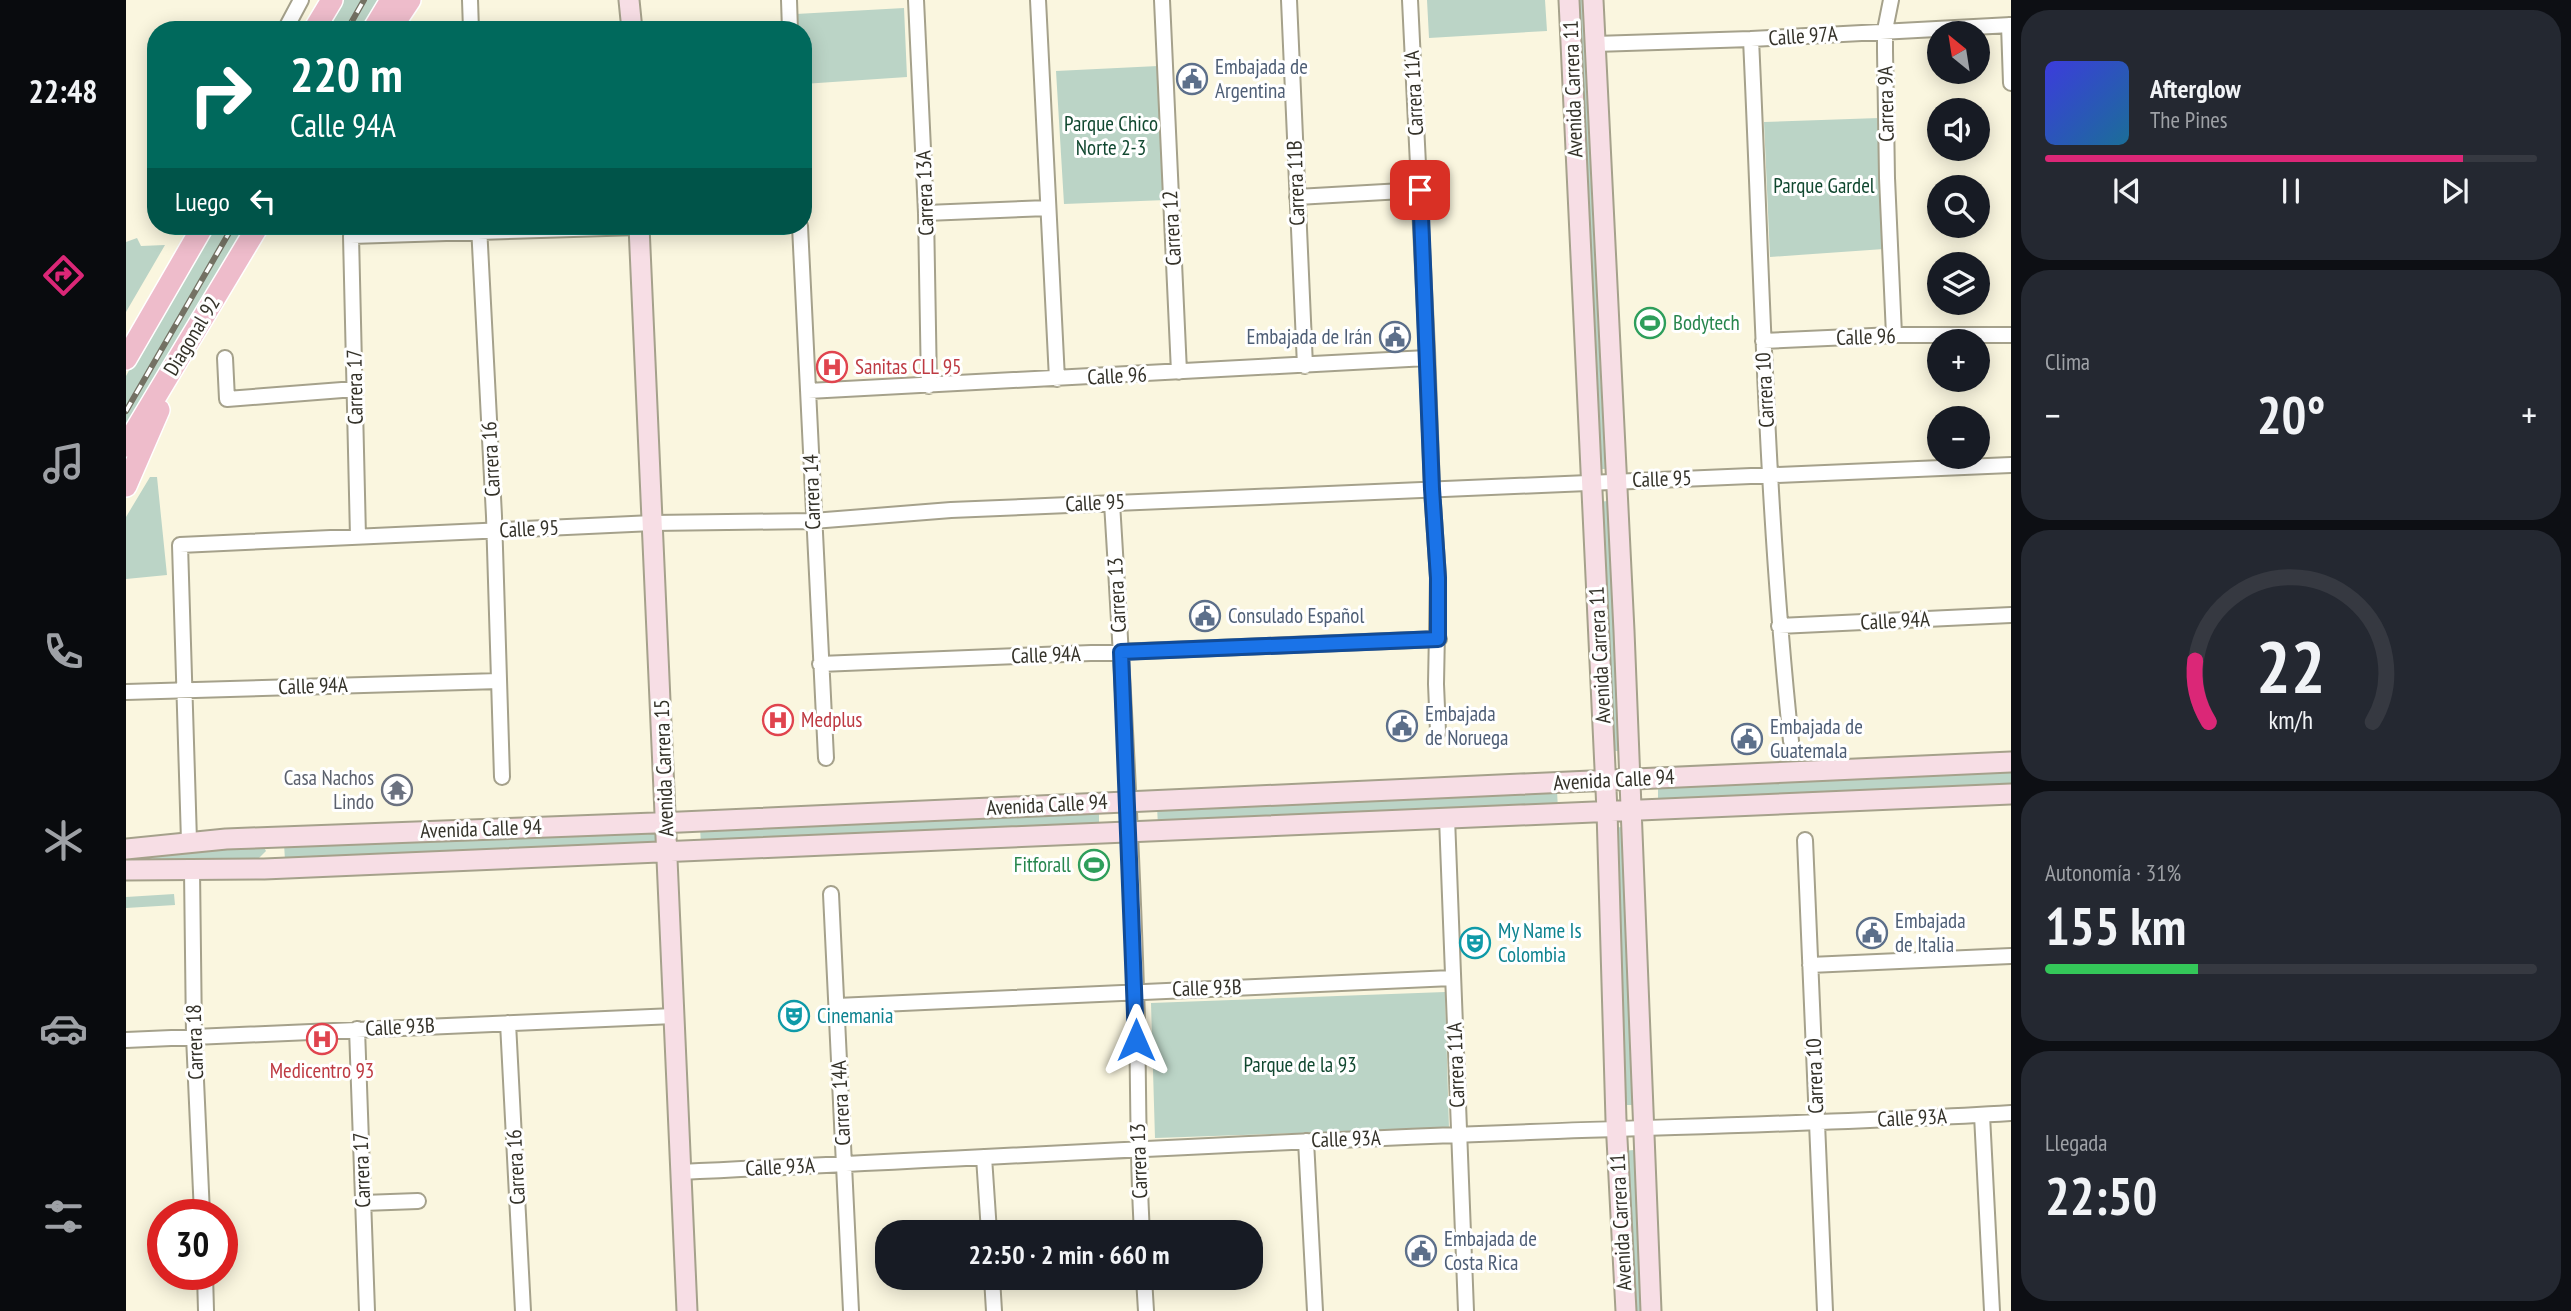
<!DOCTYPE html>
<html lang="es">
<meta charset="utf-8">
<style>
:root{--surface:#171b24;--page:#242831;--text:#f1f3f6;--muted:#9ea1a6;--line:#363941;--accent:#db2777}
body{margin:0;font-family:"PT Sans Narrow",sans-serif;background:var(--page);color:var(--text);height:100vh;display:flex;flex-direction:column;font-size:26px;white-space:nowrap}
*{box-sizing:border-box;margin:0}
p{font-size:23px;color:var(--muted)}
.icon{flex:none;width:38px;height:38px;fill:none;stroke:currentColor;stroke-width:2;stroke-linecap:round;stroke-linejoin:round}
.map{position:relative;flex:1;overflow:hidden}
.drawer{display:flex;flex-direction:column;gap:10px;padding:10px;background:#0d0f14;width:560px}
.drawer>*{flex:none}
.banner{position:absolute;left:21px;top:21px;width:665px;height:214px;border-radius:28px;box-shadow:0 4px 18px #0003;background:#00695c;color:#fff;overflow:hidden}
.needle{width:46px;rotate:330deg}
.buttons{position:absolute;left:1801px;top:21px;display:grid;gap:14px}
.buttons a{display:grid;place-items:center;width:63px;height:63px;border-radius:50%;background:var(--surface);box-shadow:0 4px 18px #0003;font-size:35px}
.speed{position:absolute;left:21px;top:1199px;display:flex;gap:14px;font-size:35px;font-weight:700;text-align:center}
.speed>*{display:grid;place-content:center;width:91px;height:91px;border-radius:50%;background:var(--surface);box-shadow:0 4px 18px #0003;line-height:1}
.speed .limit{border:10px solid #d22;background:#fff;color:#111}
.pin{position:absolute;display:grid;place-items:center;width:60px;height:60px;color:#fff;margin:-30px;border-radius:14px;box-shadow:0 4px 10px #0006}
.me{position:absolute;width:77px;margin:-38px;rotate:0deg;stroke-linejoin:round;filter:drop-shadow(0 0 5px #0008)}
.turn{display:flex;align-items:center;gap:24px;height:147px;padding:0 28px;font-size:32px}
.turn .icon{width:91px;height:91px;stroke-width:2.5}
.turn b{display:block;font-size:49px;line-height:60px}
.then{display:flex;align-items:center;height:66px;padding:0 28px;background:#0003;gap:14px;font-size:26px}
.big{font-size:52px;font-weight:700;line-height:1.1}
.drawer .widget{flex:1;display:flex;flex-direction:column;justify-content:center;gap:10px;min-width:0;padding:0 24px;border-radius:28px;background:var(--page)}
.drawer .dial{align-items:center;gap:0}
.dial svg{height:182px;overflow:visible;fill:none;stroke:var(--line);stroke-width:7;stroke-linecap:round;text-anchor:middle}
.dial text{fill:var(--text);stroke:none}
.song{display:flex;align-items:center;gap:21px}
.cover{width:84px;height:84px;border-radius:10px;background:linear-gradient(135deg,hsl(240 70% 55%),hsl(200 70% 35%))}
.played{height:7px;border-radius:4px;background:linear-gradient(90deg,var(--accent) 85%,var(--line) 85%)}
.keys{display:flex;justify-content:space-around;direction:ltr}
.heat{display:flex;justify-content:space-between;align-items:center;font-size:38px;direction:ltr}
.charge{height:10px;border-radius:5px;background:linear-gradient(90deg,#34c759 31%,var(--line) 0)}
.trip{position:absolute;left:749px;top:1220px;width:388px;height:70px;border-radius:28px;background:var(--surface);box-shadow:0 4px 18px #0003;font-weight:700;line-height:70px;text-align:center}
main{display:flex;flex:1;min-height:0}
.tabs{display:flex;flex-direction:column;width:126px;justify-content:space-around;align-items:center;background:#090b0e;color:var(--muted)}
.tabs .icon{width:49px;height:49px}
.tabs .active{color:var(--accent)}
.tabs b{font-size:32px;color:var(--text)}
.map>svg:first-child{display:block}
.green{fill:#bbd4c6}
.lines{fill:none;stroke-linecap:round;stroke-linejoin:round}
.street-casing{stroke:#a5a18b;stroke-width:18}
.secondary-casing{stroke:#a5a18b;stroke-width:23}
.primary-casing{stroke:#fff;stroke-width:24}
.street{stroke:#fff;stroke-width:14}
.secondary{stroke:#f7dee5;stroke-width:19}
.primary{stroke:#eebccb;stroke-width:21}
.rail-casing{stroke:#737163;stroke-width:6}
.rail{stroke:#fff;stroke-width:3.5;stroke-dasharray:10;stroke-linecap:butt}
.route-casing{stroke:#114b97;stroke-width:18}
.route{stroke:#1a73e8;stroke-width:12}
.labels{text-anchor:middle;stroke-width:6;stroke-linejoin:round;paint-order:stroke}
.street-label{font-size:21px;fill:#343229;stroke:#fff}
.service-label{font-size:21px;fill:#4e5e75;stroke:#fff;text-anchor:start}
.park-label{font-size:21px;fill:#114830;stroke:#fff}
.leisure-label{font-size:21px;fill:#27864d;stroke:#fff;text-anchor:start}
.health-label{font-size:21px;fill:#be3a42;stroke:#fff;text-anchor:start}
.worship-label{font-size:21px;fill:#5b616d;stroke:#fff;text-anchor:end}
.culture-label{font-size:21px;fill:#0d838f;stroke:#fff;text-anchor:start}
</style>
<main>
<nav class="tabs">
<b>22:48</b>
<svg class="icon active" aria-label="directions" viewBox="0 0 24 24"><path d="M12 3l9 9-9 9-9-9zM9 14v-3h6M13 9l2 2-2 2"/></svg>
<svg class="icon" aria-label="music" viewBox="0 0 24 24"><path d="M9 18V5l10-2v13"/><circle cx="6" cy="18" r="3"/><circle cx="16" cy="16" r="3"/></svg>
<svg class="icon" aria-label="phone" viewBox="0 0 24 24"><path d="M5 4h4l2 5-3 2q2 4 5 5l2-3 5 2v4C11 20 4 13 5 4z"/></svg>
<svg class="icon" aria-label="climate" viewBox="0 0 24 24"><path d="M12 3v18M4 7l16 10M4 17L20 7"/></svg>
<svg class="icon" aria-label="car" viewBox="0 0 24 24"><path d="M5 17H2v-5l4-1 3-4h7l3 4 3 1v5h-3M9 17h6M6 11h13"/><circle cx="7" cy="17" r="2"/><circle cx="17" cy="17" r="2"/></svg>
<svg class="icon" aria-label="filters" viewBox="0 0 24 24"><path d="M4 7h16M4 17h16"/><circle cx="9" cy="7" r="2"/><circle cx="15" cy="17" r="2"/></svg>
</nav>
<div class="map">
<svg width="1885" height="1311" viewBox="0 0 1885 1311">
<rect width="100%" height="100%" fill="#faf6df"/>
<path class="green" d="M218,0H256L239,30H200Z
M1301,0H1419L1421,31L1303,38Z
M1445,0H1456L1479,469H1469Z
M778,8L781,77L677,84V30H671L670,14Z
M1032,66L1040,200L938,204L930,71Z
M1753,118L1758,249L1644,257L1638,122Z
M83,226H124L0,432V376Z
M11,238L15,246L39,245L0,312V242Z
M24,477H31L41,575L0,579V517Z
M1482,501L1493,751H1482L1471,502Z
M1885,768V786L1532,802V784Z
M1431,791L1432,809L1032,826L1031,807Z
M973,810V828L575,845L574,827Z
M533,827V845L159,861L158,843Z
M1496,827L1506,1105H1495L1485,828Z
M136,844L140,851L132,859L78,862L0,859V856Z
M48,894L49,905L0,908V897Z
M1319,992L1323,1128L1029,1138L1025,1003Z
M1508,1150L1515,1311H1504L1496,1151Z"/>
<g class="lines">
<g class="street-casing">
<path id="street" d="M344,0L345,30
M663,0L664,30
M790,0L800,213L803,386
M912,0L931,379
M1036,0L1053,372
M1163,0L1179,366
M1284,0L1301,350L1306,489L1312,577L1310,684L1312,732
M1765,0L1759,30V51L1761,178L1768,335
M1883,25L1885,83
M159,30L175,0
M1625,39C1636,273 1640,508 1665,741
M1469,44L1625,39L1885,25
M1171,197L1294,190
M800,213L922,208
M353,226L368,516L376,777
M674,226L700,758
M1637,341L1768,335H1885
M99,358L101,399L229,389
M682,391L1301,358
M986,503C996,665 1005,827 1010,989C1013,1070 1011,1151 1016,1232
M232,537L225,236L513,227
M1653,626L1885,615
M694,664L1313,639
M0,692L373,681
M1321,818L1340,1311
M1679,840L1699,1311
M63,841L54,545L527,523L687,521L825,510L1885,465
M66,870L68,1036L76,1214
M705,894L725,1311
M1684,965L1885,956
M711,1006L1326,978
M382,1023L397,1311
M231,1029L241,1311
M0,1040L548,1016
M1856,1115L1866,1311
M1180,1141L1189,1311
M858,1157L863,1232
M555,1172C838,1159 1121,1142 1404,1132C1564,1126 1725,1123 1885,1113
M237,1203L292,1201
M79,1274L80,1311
M866,1278L868,1311
M1018,1278L1020,1311"/>
</g>
<g class="secondary-casing">
<path id="secondary" d="M503,0L506,30
M1443,0L1481,811L1490,1120L1500,1311
M1467,0L1498,631L1525,1311
M513,226L561,1311
M0,849L100,839L555,822L1885,762
M0,870L138,869L1885,794"/>
</g>
<g class="primary-casing">
<path id="primary" d="M188,30L206,0
M247,30L265,0
M264,30L284,0
M0,359L77,226
M0,446L132,226
M0,486L33,410"/>
</g>
<use href="#street" class="street"/>
<use href="#secondary" class="secondary"/>
<use href="#primary" class="primary"/>
<g class="rail-casing">
<path id="rail" d="M221,30L238,0
M0,411L107,226"/>
</g>
<use href="#rail" class="rail"/>
</g>
<g class="lines">
<g class="route-casing">
<path id="route" d="M1010,1040L995,652L1312,639V578L1306,489L1294,190"/>
</g>
<use href="#route" class="route"/>
</g>
<defs>
<g id="civic-ring" transform="scale(1.575)"><circle r="9.5" fill="#fff" stroke="#5c6f8a" stroke-width="1.5"/><path d="M-.6-6.5H3V-4.5H.6V-3L4-1V1h2V6H-6V1h2V-1L-.6-3ZM-1.2 2.5V6h2.4V2.5Z" fill="#5c6f8a"/></g>
<g id="stadium-ring" transform="scale(1.575)"><circle r="9.5" fill="#fff" stroke="#2e9e5b" stroke-width="1.5"/><path d="M0-5a6.5 5 0 1 0 0 10a6.5 5 0 1 0 0-10ZM-3.5-1.8h7v3.6h-7Z" fill="#2e9e5b"/></g>
<g id="hospital-ring" transform="scale(1.575)"><circle r="9.5" fill="#fff" stroke="#e0444e" stroke-width="1.5"/><path d="M-5-5h3v3.5h4V-5h3V5h-3V1.5h-4V5h-3Z" fill="#e0444e"/></g>
<g id="temple-ring" transform="scale(1.575)"><circle r="9.5" fill="#fff" stroke="#6b7280" stroke-width="1.5"/><path d="M0-6L5-2H3V0L6.5 2.5H4V6H1.5V3h-3V6H-4V2.5H-6.5L-3 0V-2H-5Z" fill="#6b7280"/></g>
<g id="theatre-ring" transform="scale(1.575)"><circle r="9.5" fill="#fff" stroke="#0f9aa8" stroke-width="1.5"/><path d="M-5-5.5Q0-4 5-5.5V0Q5 5 0 6Q-5 5-5 0ZM-3.3-2.5H-1v1.5H-3.3ZM1-2.5H3.3v1.5H1ZM-2.8 1Q0 5.5 2.8 1Z" fill="#0f9aa8"/></g>
</defs>
<g fill-rule="evenodd">
<use href="#civic-ring" x="1066" y="79"/>
<use href="#stadium-ring" x="1524" y="323"/>
<use href="#civic-ring" x="1269" y="337"/>
<use href="#hospital-ring" x="706" y="367"/>
<use href="#civic-ring" x="1079" y="616"/>
<use href="#hospital-ring" x="652" y="720"/>
<use href="#civic-ring" x="1276" y="726"/>
<use href="#civic-ring" x="1621" y="739"/>
<use href="#temple-ring" x="271" y="790"/>
<use href="#stadium-ring" x="968" y="865"/>
<use href="#civic-ring" x="1746" y="933"/>
<use href="#theatre-ring" x="1349" y="943"/>
<use href="#theatre-ring" x="668" y="1016"/>
<use href="#hospital-ring" x="196" y="1039"/>
<use href="#civic-ring" x="1295" y="1251"/>
</g>
<g class="labels">
<g class="street-label">
<text transform="translate(1677 36) rotate(-4)" y="7">Calle 97A</text>
<text transform="translate(1447 89) rotate(-92)" y="7">Avenida Carrera 11</text>
<text transform="translate(1288 93) rotate(-93)" y="7">Carrera 11A</text>
<text transform="translate(1760 104) rotate(-91)" y="7">Carrera 9A</text>
<text transform="translate(1170 183) rotate(-92)" y="7">Carrera 11B</text>
<text transform="translate(799 193) rotate(-92)" y="7">Carrera 13A</text>
<text transform="translate(1046 228) rotate(-93)" y="7">Carrera 12</text>
<text transform="translate(66 336) rotate(-59)" y="7">Diagonal 92</text>
<text transform="translate(1740 337) rotate(-2)" y="7">Calle 96</text>
<text transform="translate(991 376) rotate(-3)" y="7">Calle 96</text>
<text transform="translate(229 387) rotate(-91)" y="7">Carrera 17</text>
<text transform="translate(1639 390) rotate(-93)" y="7">Carrera 10</text>
<text transform="translate(365 459) rotate(-93)" y="7">Carrera 16</text>
<text transform="translate(1536 479) rotate(-2)" y="7">Calle 95</text>
<text transform="translate(686 492) rotate(-92)" y="7">Carrera 14</text>
<text transform="translate(969 503) rotate(-3)" y="7">Calle 95</text>
<text transform="translate(403 529) rotate(-3)" y="7">Calle 95</text>
<text transform="translate(991 595) rotate(-93)" y="7">Carrera 13</text>
<text transform="translate(1769 621) rotate(-3)" y="7">Calle 94A</text>
<text transform="translate(920 655) rotate(-2)" y="7">Calle 94A</text>
<text transform="translate(1474 655) rotate(-93)" y="7">Avenida Carrera 11</text>
<text transform="translate(187 686) rotate(-2)" y="7">Calle 94A</text>
<text transform="translate(538 768) rotate(-92)" y="7">Avenida Carrera 15</text>
<text transform="translate(1488 780) rotate(-3)" y="7">Avenida Calle 94</text>
<text transform="translate(921 805) rotate(-3)" y="7">Avenida Calle 94</text>
<text transform="translate(355 829) rotate(-2)" y="7">Avenida Calle 94</text>
<text transform="translate(1081 988) rotate(-2)" y="7">Calle 93B</text>
<text transform="translate(274 1027) rotate(-3)" y="7">Calle 93B</text>
<text transform="translate(69 1042) rotate(-92)" y="7">Carrera 18</text>
<text transform="translate(1330 1065) rotate(-92)" y="7">Carrera 11A</text>
<text transform="translate(1689 1076) rotate(-92)" y="7">Carrera 10</text>
<text transform="translate(715 1103) rotate(-93)" y="7">Carrera 14A</text>
<text transform="translate(1786 1118) rotate(-3)" y="7">Calle 93A</text>
<text transform="translate(1220 1139) rotate(-2)" y="7">Calle 93A</text>
<text transform="translate(1013 1161) rotate(-92)" y="7">Carrera 13</text>
<text transform="translate(390 1167) rotate(-93)" y="7">Carrera 16</text>
<text transform="translate(654 1167) rotate(-3)" y="7">Calle 93A</text>
<text transform="translate(236 1170) rotate(-92)" y="7">Carrera 17</text>
<text transform="translate(1495 1222) rotate(-93)" y="7">Avenida Carrera 11</text>
</g>
<g class="service-label">
<text x="1089" y="74">Embajada de<tspan x="1089" dy="24">Argentina</tspan></text>
<text x="1246" y="344" text-anchor="end">Embajada de Irán</text>
<text x="1102" y="623">Consulado Español</text>
<text x="1299" y="721">Embajada<tspan x="1299" dy="24">de Noruega</tspan></text>
<text x="1644" y="734">Embajada de<tspan x="1644" dy="24">Guatemala</tspan></text>
<text x="1769" y="928">Embajada<tspan x="1769" dy="24">de Italia</tspan></text>
<text x="1318" y="1246">Embajada de<tspan x="1318" dy="24">Costa Rica</tspan></text>
</g>
<g class="park-label">
<text x="985" y="131">Parque Chico<tspan x="985" dy="24">Norte 2-3</tspan></text>
<text x="1698" y="193">Parque Gardel</text>
<text x="1174" y="1072">Parque de la 93</text>
</g>
<g class="leisure-label">
<text x="1547" y="330">Bodytech</text>
<text x="945" y="872" text-anchor="end">Fitforall</text>
</g>
<g class="health-label">
<text x="729" y="374">Sanitas CLL 95</text>
<text x="675" y="727">Medplus</text>
<text x="196" y="1078" text-anchor="middle">Medicentro 93</text>
</g>
<g class="worship-label">
<text x="248" y="785">Casa Nachos<tspan x="248" dy="24">Lindo</tspan></text>
</g>
<g class="culture-label">
<text x="1372" y="938">My Name Is<tspan x="1372" dy="24">Colombia</tspan></text>
<text x="691" y="1023">Cinemania</text>
</g>
</g>
</svg>
<div class="buttons">
<a><svg class="needle" viewBox="-14 -14 28 28"><path d="M0-13l5 13h-10z" fill="#e53935"/><path d="M0 13l5-13h-10z" fill="#9ea1a6"/></svg></a>
<a><svg class="icon" aria-label="sound" viewBox="0 0 24 24"><path d="M4 9h4l5-4v14l-5-4H4zM17 9q2 3 0 6"/></svg></a>
<a><svg class="icon" aria-label="search" viewBox="0 0 24 24"><circle cx="10" cy="10" r="6"/><path d="M15 15l6 6"/></svg></a>
<a><svg class="icon" aria-label="layers" viewBox="0 0 24 24"><path d="M12 4l9 5-9 5-9-5zM3 14l9 5 9-5"/></svg></a>
<a>+</a>
<a>−</a>
</div>
<div class="speed"><div class="limit">30</div></div>
<div class="pin" style="left:1294px;top:190px;background:#d93025"><svg class="icon" aria-label="arrive" viewBox="0 0 24 24"><path d="M6 21V4h12l-3 4 3 4H6"/></svg></div>
<svg class="me" style="left:1010px;top:1040px" viewBox="-20 -20 40 40"><path d="M0-17L14 15 0 8-14 15z" fill="#1a73e8" stroke="#fff" stroke-width="4"/></svg>
<div class="trip">22:50 · 2 min · 660 m</div>
<div class="banner">
<div class="turn"><svg class="icon" aria-label="right" viewBox="0 0 24 24"><path d="M7 20v-9h11M14 6l5 5-5 5"/></svg><div><b>220 m</b>Calle 94A</div></div>
<div class="then">Luego<svg class="icon" aria-label="left" viewBox="0 0 24 24"><path d="M17 20v-9H6M10 6l-5 5 5 5"/></svg></div>
</div>
</div>
<section class="drawer">
<div class="widget">
<div class="song"><i class="cover"></i><div><b>Afterglow</b><p>The Pines</p></div></div>
<div class="played"></div>
<div class="keys"><svg class="icon" aria-label="previous" viewBox="0 0 24 24"><path d="M18 5L8 12l10 7zM5 5v14"/></svg><svg class="icon" aria-label="pause" viewBox="0 0 24 24"><path d="M8 5v14M16 5v14"/></svg><svg class="icon" aria-label="next" viewBox="0 0 24 24"><path d="M6 5l10 7-10 7zM19 5v14"/></svg></div>
</div>
<div class="widget"><p>Clima</p>
<div class="heat"><a>−</a><b class="big">20°</b><a>+</a></div>
</div>
<div class="widget dial"><svg viewBox="0 0 100 80">
<path d="M14 69A42 42 0 1 1 86 69"/>
<path d="M14 69A42 42 0 0 1 8 42" stroke="#db2777"/>
<text x="50" y="56" font-size="32" font-weight="700">22</text>
<text x="50" y="72" font-size="11">km/h</text>
</svg></div>
<div class="widget"><p>Autonomía · 31%</p><b class="big">155 km</b><div class="charge"></div></div>
<div class="widget"><p>Llegada</p><b class="big">22:50</b></div>
</section>
</main>
